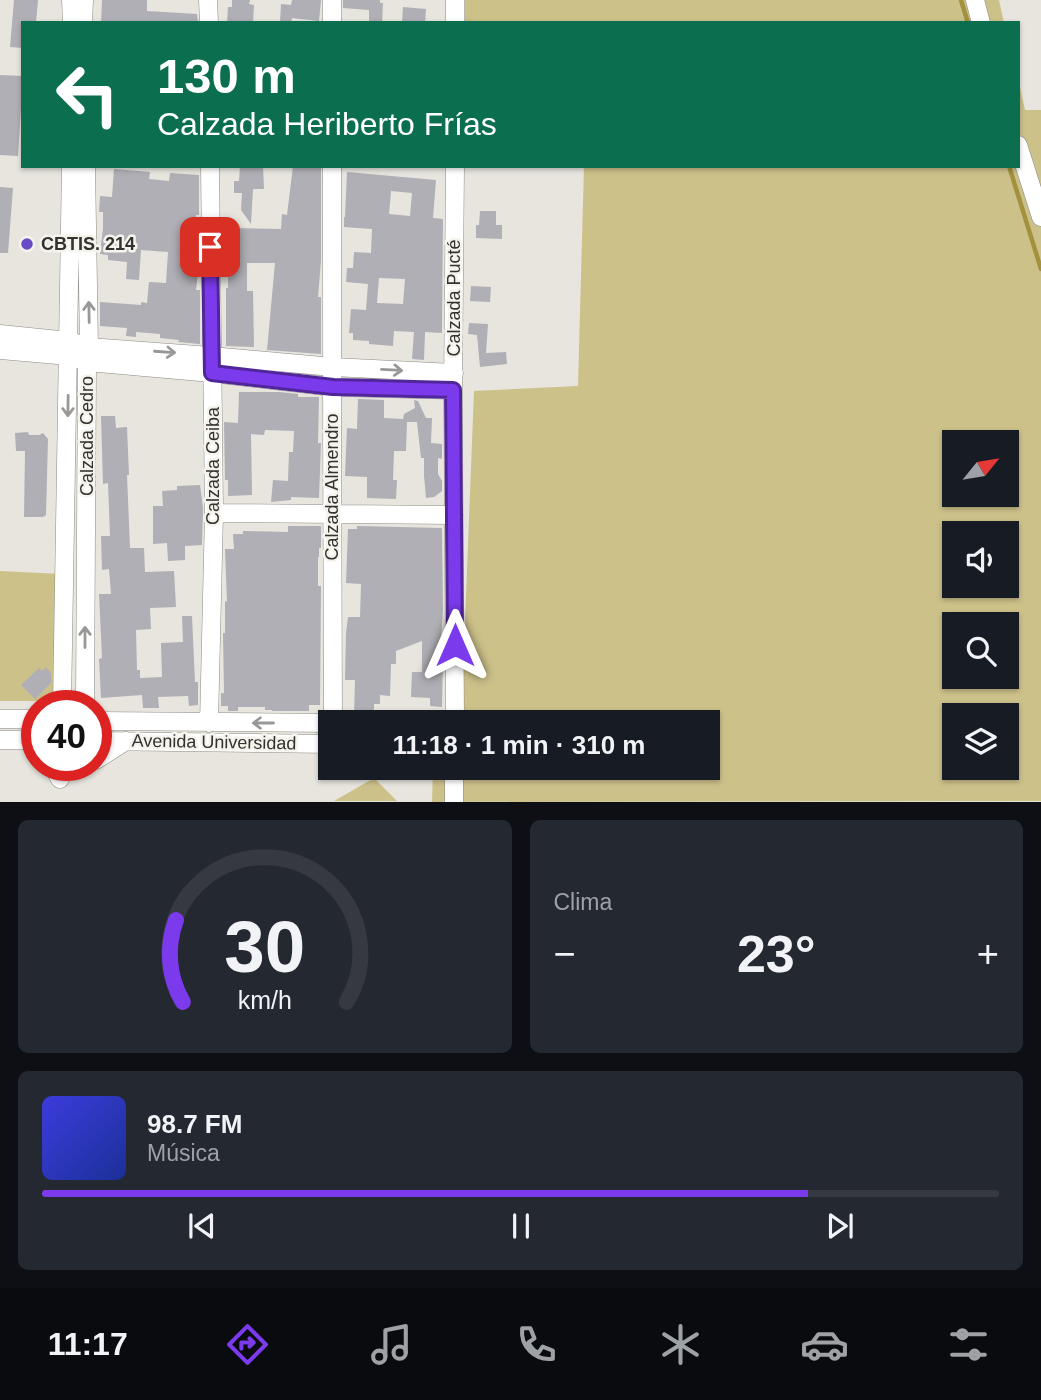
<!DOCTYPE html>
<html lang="es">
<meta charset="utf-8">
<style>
:root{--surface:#171b24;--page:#242831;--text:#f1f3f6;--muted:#9ea1a6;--line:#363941;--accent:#7c3aed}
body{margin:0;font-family:Arial,sans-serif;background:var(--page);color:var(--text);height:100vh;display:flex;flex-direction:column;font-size:26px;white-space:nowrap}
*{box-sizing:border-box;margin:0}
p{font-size:23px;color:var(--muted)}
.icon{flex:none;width:38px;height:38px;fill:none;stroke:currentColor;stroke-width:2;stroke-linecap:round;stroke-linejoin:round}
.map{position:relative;height:802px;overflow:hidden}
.sheet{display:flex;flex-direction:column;gap:18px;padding:18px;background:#0d0f14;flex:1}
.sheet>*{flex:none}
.banner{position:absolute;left:21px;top:21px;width:999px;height:147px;border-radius:0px;box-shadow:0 2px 5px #0004;background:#0b6e4f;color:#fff;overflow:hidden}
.needle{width:46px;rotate:60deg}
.fabs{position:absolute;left:942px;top:430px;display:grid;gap:14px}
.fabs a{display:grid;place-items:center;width:77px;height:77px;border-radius:0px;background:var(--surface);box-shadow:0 2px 5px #0004;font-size:35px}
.speed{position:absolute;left:21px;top:690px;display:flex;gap:14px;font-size:35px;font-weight:700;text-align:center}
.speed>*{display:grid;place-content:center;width:91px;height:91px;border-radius:50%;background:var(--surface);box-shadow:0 2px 5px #0004;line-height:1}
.speed .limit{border:10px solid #d22;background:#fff;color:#111}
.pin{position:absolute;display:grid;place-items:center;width:60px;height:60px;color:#fff;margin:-30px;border-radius:14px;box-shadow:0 4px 10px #0006}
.me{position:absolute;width:77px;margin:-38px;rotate:0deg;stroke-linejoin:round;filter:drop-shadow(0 0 5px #0008)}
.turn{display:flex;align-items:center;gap:24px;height:147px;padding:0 21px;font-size:32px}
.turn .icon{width:91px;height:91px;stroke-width:2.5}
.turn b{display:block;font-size:49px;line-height:60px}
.big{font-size:52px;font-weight:700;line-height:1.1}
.sheet .card{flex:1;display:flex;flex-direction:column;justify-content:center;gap:10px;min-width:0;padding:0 24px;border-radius:10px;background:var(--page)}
.sheet .dial{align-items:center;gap:0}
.dial svg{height:182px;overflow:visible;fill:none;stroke:var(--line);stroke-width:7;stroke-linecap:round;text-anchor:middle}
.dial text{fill:var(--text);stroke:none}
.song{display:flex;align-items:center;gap:21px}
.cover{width:84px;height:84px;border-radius:10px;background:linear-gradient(135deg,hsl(240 70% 55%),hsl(230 70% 35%))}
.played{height:7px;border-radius:4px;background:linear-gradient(90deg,var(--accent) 80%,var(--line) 80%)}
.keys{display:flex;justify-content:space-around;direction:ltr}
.heat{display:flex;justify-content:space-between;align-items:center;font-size:38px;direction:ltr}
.sheet .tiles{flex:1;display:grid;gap:18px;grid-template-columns:1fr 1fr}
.card:last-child{grid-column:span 2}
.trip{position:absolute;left:318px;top:710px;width:402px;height:70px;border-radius:0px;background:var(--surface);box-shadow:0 2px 5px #0004;font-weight:700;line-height:70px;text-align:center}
.dock{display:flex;height:112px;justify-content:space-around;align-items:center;background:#090b0e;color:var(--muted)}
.dock .icon{width:49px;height:49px}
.dock .active{color:var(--accent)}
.dock b{font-size:32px;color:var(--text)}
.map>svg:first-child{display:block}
.green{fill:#cdc18a;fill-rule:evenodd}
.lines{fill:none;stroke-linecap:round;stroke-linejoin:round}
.stream{stroke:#a3913e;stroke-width:4.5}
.building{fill:#afafb5;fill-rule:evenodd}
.minor-casing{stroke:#8c8b85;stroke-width:19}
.minor{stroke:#fff;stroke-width:18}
.oneway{stroke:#999897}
.route-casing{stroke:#51269a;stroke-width:18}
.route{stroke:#7c3aed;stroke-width:12}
.poi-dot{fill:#674cc5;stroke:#f4f3ec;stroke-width:2.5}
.labels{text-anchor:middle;stroke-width:5;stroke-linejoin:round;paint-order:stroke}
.poi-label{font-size:18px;font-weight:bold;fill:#33322f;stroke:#f4f3ec;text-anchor:start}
.street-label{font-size:18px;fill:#33322f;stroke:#f4f3ec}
</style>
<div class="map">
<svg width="1041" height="802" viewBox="0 0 1041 802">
<rect width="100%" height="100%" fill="#e7e5de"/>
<path class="green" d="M465,0H999L1004,23H465Z
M1019,83L1025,110H1041V801L432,802L433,768H709V723H449L462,698L474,391L578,386L584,166H1018ZM954,443H1006V495H954ZM954,534H1006V586H954ZM954,625H1006V677H954ZM954,716H1006V768H954Z
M0,571L61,574L59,701H0Z
M374,778L397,801H334Z"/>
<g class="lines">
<path class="stream" d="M961,0L968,23
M1009,166L1041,269"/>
</g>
<path class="building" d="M14,0H38L36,23H23V48L10,47Z
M102,0H147V11L197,14L198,23L141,21V23H101Z
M232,0H250L249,4L254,5L253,23H227L228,7H232Z
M292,0H321L319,21L292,18L291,23L280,22L281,4L291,5Z
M343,0H380V3H383L382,23L369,22V10L343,8Z
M403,7L426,9L425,23H402Z
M0,75L23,76L18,156L0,155Z
M240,166H263L264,189H253L251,224L241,210L242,193H234V181H239Z
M293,166H321V261L318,297H321V354L267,350L275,263H247V291H253L254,347L226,346V288H228V232H230V228L281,229L282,214L287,215Z
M114,169L150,172L149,179L169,181L170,173L199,175V215H196L195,233H193L191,254L200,255L196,290H200V344L178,342L179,340L160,338V334L136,332V337L126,336L127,328L100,326V302L141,305V302L147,303L149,282L166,283L168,252L141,250L139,280L126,279L127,262L108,260V255L100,254L103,228V212H99L100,196L112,197Z
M347,172L436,180L433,218L443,219L442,333L425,332L424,360L412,359L414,332L394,331L393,346L369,344V341L353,340V333H349L351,309L366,310L368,284L346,282L347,268H353L354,252L371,253L372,229L344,227V217H345ZM391,191L412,193L410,216L389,214ZM379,278L405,279L403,304L377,303Z
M0,187L13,188L8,253H0Z
M480,211H496V225H502V239L476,238V225H479Z
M471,286L491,287L490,302L470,301Z
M469,323L488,324L486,353L506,352L507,364L480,367L477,335L468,334Z
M239,392H279L298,394V397H319L318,443H321L319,498L291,497V500L271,502L273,480L288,481L289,452H293L294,431L265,430L264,435L251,434L252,495L228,496V480H225L224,422L238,423Z
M358,399L384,400V418L403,419L404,414L415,408L414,400L418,401L426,418H432L431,443L442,444V459L438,458V474L442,481V491L434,497L426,498L424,476V458H421L417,422H407L406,451H394L393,480H397L396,499L367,498V477L345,476L347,428L357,429Z
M101,416H115L116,428L127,427L129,475H127L130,548H144L145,572L174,571L176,607L150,608L151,629L136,630L137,670H140V678L162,677L161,643L183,642L182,616H192L195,682H198V705L189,706L188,696L158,697L159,708H143L142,695L101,698L99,659L102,658L99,594H111L109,569L102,570L101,536H110L108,483L103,484Z
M28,432L29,435H39L43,433L48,439L46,515L43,517H24L25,451H16L15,433Z
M200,485L203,508L202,545L185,546V560L168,561L167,543L153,544V506H163L162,491L177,490V486Z
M288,526H321V548H319V557H318V586H321L320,705H309V711H272V710H265V707H238V711H228V706H221V693H224L223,633H225V601L227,602L225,549H234L233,534H243V531L288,532Z
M357,526L442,528L443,610L440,652H443L442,707L430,706V698L411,697L412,672H422V641L396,651V664H391L390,696L380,695V704H374V715H354L355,680H345L346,633L348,617H360L361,584L346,583L348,529H357Z
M46,667L51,673V683L35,699L21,685L39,668L42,671Z"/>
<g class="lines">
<g class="minor-casing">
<path id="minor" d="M71,0L72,23
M208,0L209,23
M332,0V23
M975,0L981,23
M83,23L84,0
M455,23V0
M1018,145L1041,217
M332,166C333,352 331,537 333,723
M455,166L453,390L455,723
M0,334L69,341L89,347L211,356L333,367L454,373
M0,350L69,356L87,362L212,373L333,387L453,390
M214,513L454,515
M62,705L71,166
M85,705L87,362L89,347L86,166
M0,719H37
M96,721L331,723
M209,723L214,513L210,166
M0,740H37
M96,741L331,744
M96,760L126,741
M52,765L60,779
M454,802V768"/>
</g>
<use href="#minor" class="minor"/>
</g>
<defs><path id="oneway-shaft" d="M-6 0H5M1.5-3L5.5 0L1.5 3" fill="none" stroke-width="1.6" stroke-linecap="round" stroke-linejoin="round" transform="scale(1.75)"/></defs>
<g class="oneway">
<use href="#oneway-shaft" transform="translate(89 312) rotate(-91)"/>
<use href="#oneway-shaft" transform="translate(165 352) rotate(4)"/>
<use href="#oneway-shaft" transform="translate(392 370) rotate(3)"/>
<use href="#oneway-shaft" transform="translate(68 406) rotate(91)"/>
<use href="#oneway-shaft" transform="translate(85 637) rotate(-90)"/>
<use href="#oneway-shaft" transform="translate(263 723) rotate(-180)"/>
</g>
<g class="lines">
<g class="route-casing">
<path id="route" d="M210,247L212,373L333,387L453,390L455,645"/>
</g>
<use href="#route" class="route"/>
</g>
<circle class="poi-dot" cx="27" cy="244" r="7"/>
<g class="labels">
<g class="poi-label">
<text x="41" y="250">CBTIS. 214</text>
</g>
<g class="street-label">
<text transform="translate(454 298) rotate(-90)" y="6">Calzada Pucté</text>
<text transform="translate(87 436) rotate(-90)" y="6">Calzada Cedro</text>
<text transform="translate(213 466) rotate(-90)" y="6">Calzada Ceiba</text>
<text transform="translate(332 487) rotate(-90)" y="6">Calzada Almendro</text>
<text transform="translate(214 742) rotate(1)" y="6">Avenida Universidad</text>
</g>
</g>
</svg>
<div class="fabs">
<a><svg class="needle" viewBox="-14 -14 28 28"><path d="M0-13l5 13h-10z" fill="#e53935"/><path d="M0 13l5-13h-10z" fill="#9ea1a6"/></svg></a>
<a><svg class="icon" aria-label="sound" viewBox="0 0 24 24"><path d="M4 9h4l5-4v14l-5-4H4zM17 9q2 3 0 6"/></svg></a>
<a><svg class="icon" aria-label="search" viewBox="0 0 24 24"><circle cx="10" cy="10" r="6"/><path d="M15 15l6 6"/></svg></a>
<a><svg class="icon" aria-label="layers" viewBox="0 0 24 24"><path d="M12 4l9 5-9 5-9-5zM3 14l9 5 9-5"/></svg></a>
</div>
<div class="speed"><div class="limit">40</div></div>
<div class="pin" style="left:210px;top:247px;background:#d93025"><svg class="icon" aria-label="arrive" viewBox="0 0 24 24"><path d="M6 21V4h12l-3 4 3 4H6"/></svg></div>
<svg class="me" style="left:455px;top:645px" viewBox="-20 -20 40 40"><path d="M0-17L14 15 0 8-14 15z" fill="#7c3aed" stroke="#fff" stroke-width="4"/></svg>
<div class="trip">11:18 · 1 min · 310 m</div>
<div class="banner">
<div class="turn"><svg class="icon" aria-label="left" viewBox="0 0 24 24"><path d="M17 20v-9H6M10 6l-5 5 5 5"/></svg><div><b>130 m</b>Calzada Heriberto Frías</div></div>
</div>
</div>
<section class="sheet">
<div class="tiles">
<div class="card dial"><svg viewBox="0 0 100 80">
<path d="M14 69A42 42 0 1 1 86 69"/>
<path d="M14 69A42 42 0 0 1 11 33" stroke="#7c3aed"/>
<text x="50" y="56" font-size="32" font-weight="700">30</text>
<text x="50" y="72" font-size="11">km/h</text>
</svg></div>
<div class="card"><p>Clima</p>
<div class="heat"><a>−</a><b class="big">23°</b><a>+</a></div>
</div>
<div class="card">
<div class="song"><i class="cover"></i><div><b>98.7 FM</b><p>Música</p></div></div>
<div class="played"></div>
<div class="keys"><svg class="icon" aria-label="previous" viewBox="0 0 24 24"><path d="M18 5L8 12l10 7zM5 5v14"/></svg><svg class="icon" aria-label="pause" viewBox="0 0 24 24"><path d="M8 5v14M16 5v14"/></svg><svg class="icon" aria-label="next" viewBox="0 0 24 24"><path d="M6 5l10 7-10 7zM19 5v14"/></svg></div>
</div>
</div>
</section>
<nav class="dock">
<b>11:17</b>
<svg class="icon active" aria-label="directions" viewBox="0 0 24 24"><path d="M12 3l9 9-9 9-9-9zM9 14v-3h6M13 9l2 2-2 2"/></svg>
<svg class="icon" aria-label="music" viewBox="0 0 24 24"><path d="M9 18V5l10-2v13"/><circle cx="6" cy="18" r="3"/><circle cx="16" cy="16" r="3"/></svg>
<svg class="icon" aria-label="phone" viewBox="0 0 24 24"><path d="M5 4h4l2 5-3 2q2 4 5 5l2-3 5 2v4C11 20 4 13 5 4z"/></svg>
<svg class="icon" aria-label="climate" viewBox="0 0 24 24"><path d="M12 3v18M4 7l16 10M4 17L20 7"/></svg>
<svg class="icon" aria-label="car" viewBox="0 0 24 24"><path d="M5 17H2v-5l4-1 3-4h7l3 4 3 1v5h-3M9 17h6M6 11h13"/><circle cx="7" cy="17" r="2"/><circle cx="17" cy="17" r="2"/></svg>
<svg class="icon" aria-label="filters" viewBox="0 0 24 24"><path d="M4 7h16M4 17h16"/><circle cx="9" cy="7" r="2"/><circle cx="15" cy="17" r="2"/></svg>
</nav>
